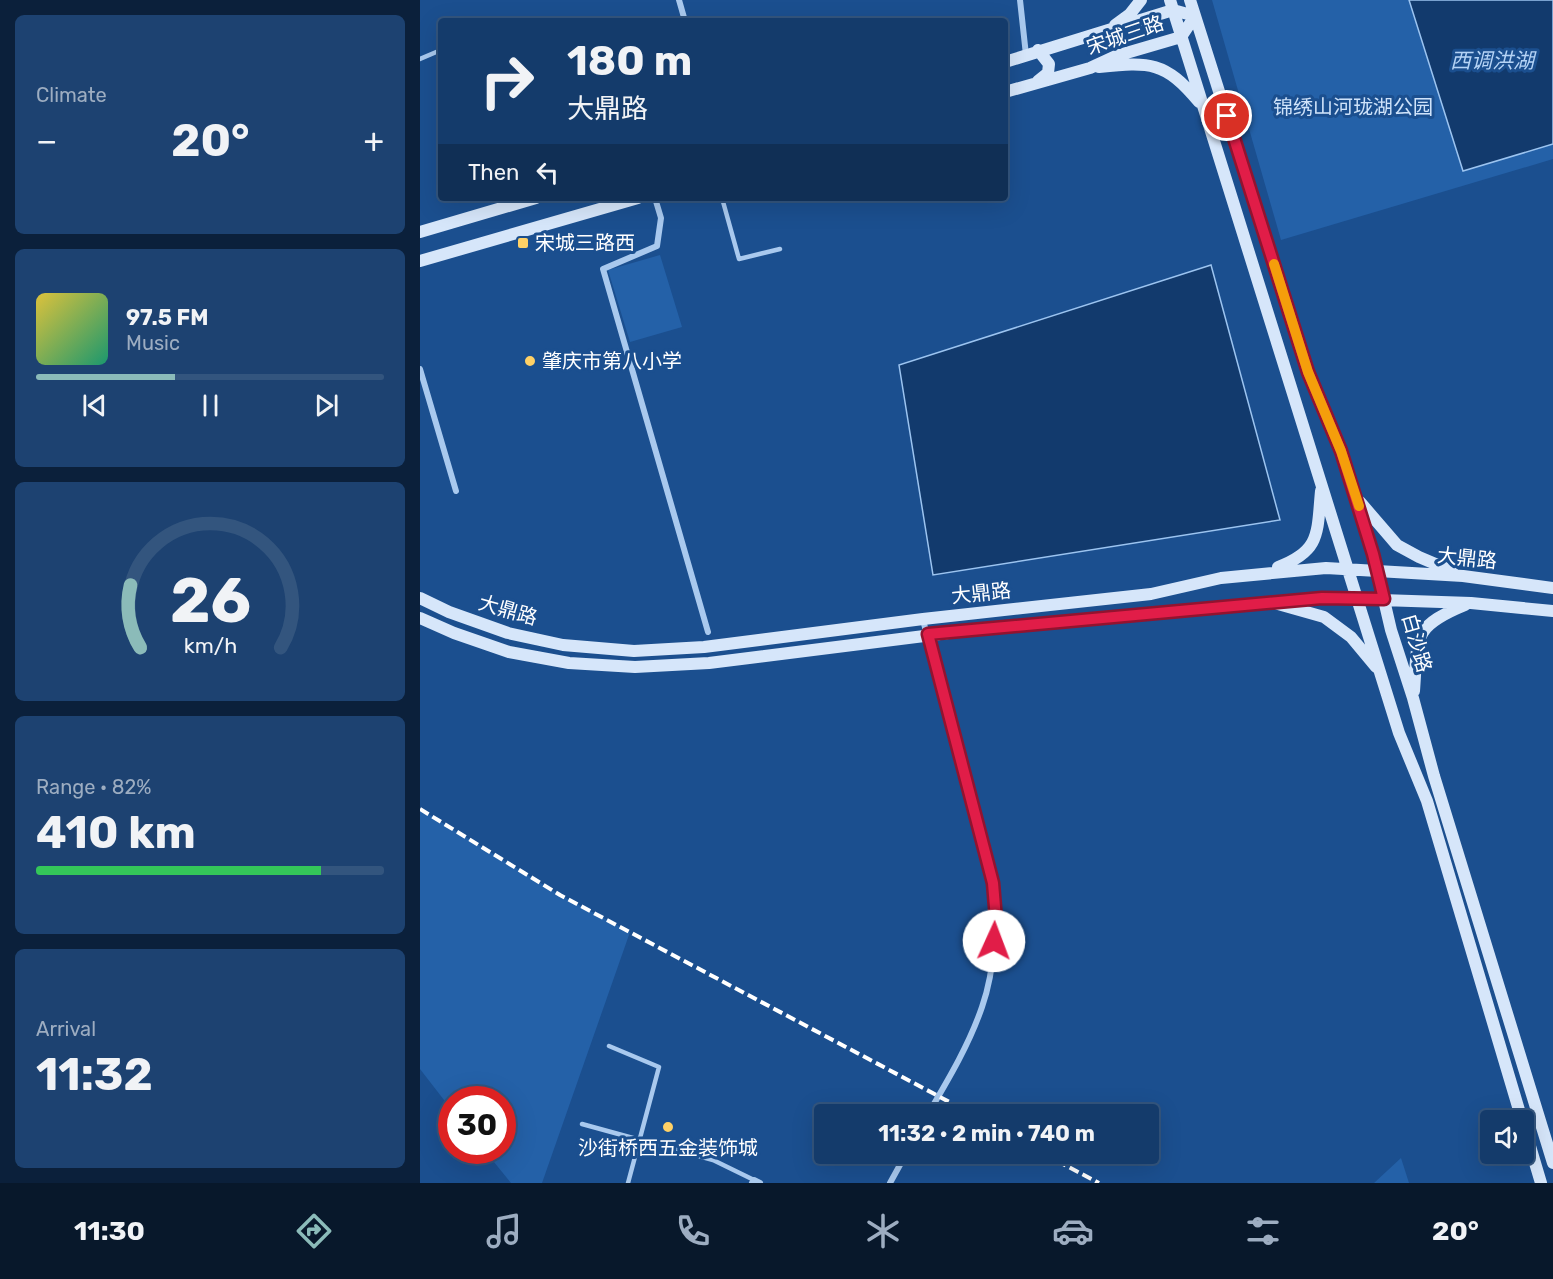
<!DOCTYPE html>
<meta charset="utf-8">
<style>
:root{--surface:#143b6b;--page:#1d4271;--text:#f1f3f6;--muted:#9dadc1;--line:#33557e;--accent:#8bbbb9}
body{margin:0;font-family:Rubik,"Noto Sans SC",sans-serif;background:var(--page);color:var(--text);height:100vh;display:flex;flex-direction:column;font-size:22px;white-space:nowrap}
*{box-sizing:border-box;margin:0}
p{font-size:20px;color:var(--muted)}
.icon{flex:none;width:33px;height:33px;fill:none;stroke:currentColor;stroke-width:2;stroke-linecap:round;stroke-linejoin:round}
.map{position:relative;flex:1;overflow:hidden}
.drawer{display:flex;flex-direction:column;gap:15px;padding:15px;background:#0b203b;width:420px}
.drawer>*{flex:none}
.top-card{position:absolute;left:18px;top:18px;width:570px;height:183px;border-radius:6px;box-shadow:0 6px 24px #0002,0 0 0 2px var(--line);background:#143b6b;color:var(--text);overflow:hidden}
.controls{position:absolute;left:1060px;top:1110px;display:grid;gap:12px}
.controls a{display:grid;place-items:center;width:54px;height:54px;border-radius:6px;background:var(--surface);box-shadow:0 6px 24px #0002,0 0 0 2px var(--line);font-size:30px}
.speed{position:absolute;left:18px;top:1086px;display:flex;gap:12px;font-size:30px;font-weight:700;text-align:center}
.speed>*{display:grid;place-content:center;width:78px;height:78px;border-radius:50%;background:var(--surface);box-shadow:0 6px 24px #0002,0 0 0 2px var(--line);line-height:1}
.speed .limit{border:9px solid #d22;background:#fff;color:#111}
.pin{position:absolute;display:grid;place-items:center;width:51px;height:51px;color:#fff;margin:-26px;border:3px solid #fff;border-radius:50%;box-shadow:0 2px 6px #0007}
.me{position:absolute;width:66px;margin:-33px;rotate:2deg;stroke-linejoin:round;filter:drop-shadow(0 0 4px #0008)}
.turn{display:flex;align-items:center;gap:21px;height:126px;padding:0 30px;font-size:27px}
.turn .icon{width:78px;height:78px;stroke-width:2.5}
.turn b{display:block;font-size:42px;line-height:51px}
.then{display:flex;align-items:center;height:57px;padding:0 30px;background:#0003;gap:12px;font-size:22px}
.big{font-size:45px;font-weight:700;line-height:1.1}
.drawer .tile{flex:1;display:flex;flex-direction:column;justify-content:center;gap:9px;min-width:0;padding:0 21px;border-radius:9px;background:var(--page)}
.drawer .dial{align-items:center;gap:0}
.dial svg{height:156px;overflow:visible;fill:none;stroke:var(--line);stroke-width:7;stroke-linecap:round;text-anchor:middle}
.dial text{fill:var(--text);stroke:none}
.song{display:flex;align-items:center;gap:18px}
.cover{width:72px;height:72px;border-radius:9px;background:linear-gradient(135deg,hsl(50 70% 55%),hsl(160 70% 35%))}
.played{height:6px;border-radius:3px;background:linear-gradient(90deg,var(--accent) 40%,var(--line) 40%)}
.keys{display:flex;justify-content:space-around;direction:ltr}
.heat{display:flex;justify-content:space-between;align-items:center;font-size:33px;direction:ltr}
.charge{height:9px;border-radius:4px;background:linear-gradient(90deg,#34c759 82%,var(--line) 0)}
.trip{position:absolute;left:394px;top:1104px;width:345px;height:60px;border-radius:6px;background:var(--surface);box-shadow:0 6px 24px #0002,0 0 0 2px var(--line);font-weight:700;line-height:60px;text-align:center}
.tab-bar{display:flex;height:96px;justify-content:space-around;align-items:center;background:#08182b;color:var(--muted)}
.tab-bar .icon{width:42px;height:42px}
.tab-bar .selected{color:var(--accent)}
.tab-bar b{font-size:27px;color:var(--text)}
main{display:flex;flex:1;min-height:0}
.map>svg:first-child{display:block}
.green{fill:#2461a8}
.water{fill:#123a6d;stroke:#9cc4f0;stroke-width:1.5}
.lines{fill:none;stroke-linecap:round;stroke-linejoin:round}
.lane{stroke:#a9c9ee;stroke-width:4.5}
.street{stroke:#a9c9ee;stroke-width:6}
.secondary{stroke:#d6e6fa;stroke-width:12}
.rail{stroke:#fff;stroke-width:4;stroke-dasharray:10 4.5;stroke-linecap:butt}
.route-casing{stroke:#92132f;stroke-width:15}
.route{stroke:#e11d48;stroke-width:10}
.slow{stroke:#f59e0b;stroke-width:10}
.poi-dot{fill:#ffd166;stroke:#1b4f8f;stroke-width:2}
.labels{text-anchor:middle;stroke-width:6;stroke-linejoin:round;paint-order:stroke}
.street-label{font-size:20px;fill:#fff;stroke:#1b4f8f}
.park-label{font-size:20px;fill:#cfe3fa;stroke:#1b4f8f}
.poi-label{font-size:20px;fill:#fff;stroke:#1b4f8f;text-anchor:start}
.water-label{font-size:21px;font-style:italic;fill:#b5d3f5;stroke:#1b4f8f}
</style>
<main>
<section class="drawer">
<div class="tile"><p>Climate</p>
<div class="heat"><a>−</a><b class="big">20°</b><a>+</a></div>
</div>
<div class="tile">
<div class="song"><i class="cover"></i><div><b>97.5 FM</b><p>Music</p></div></div>
<div class="played"></div>
<div class="keys"><svg class="icon" aria-label="previous" viewBox="0 0 24 24"><path d="M18 5L8 12l10 7zM5 5v14"/></svg><svg class="icon" aria-label="pause" viewBox="0 0 24 24"><path d="M8 5v14M16 5v14"/></svg><svg class="icon" aria-label="next" viewBox="0 0 24 24"><path d="M6 5l10 7-10 7zM19 5v14"/></svg></div>
</div>
<div class="tile dial"><svg viewBox="0 0 100 80">
<path d="M14 69A42 42 0 1 1 86 69"/>
<path d="M14 69A42 42 0 0 1 9 37" stroke="#8bbbb9"/>
<text x="50" y="56" font-size="32" font-weight="700">26</text>
<text x="50" y="72" font-size="11">km/h</text>
</svg></div>
<div class="tile"><p>Range · 82%</p><b class="big">410 km</b><div class="charge"></div></div>
<div class="tile"><p>Arrival</p><b class="big">11:32</b></div>
</section>
<div class="map">
<svg width="1133" height="1183" viewBox="0 0 1133 1183">
<rect width="100%" height="100%" fill="#1b4f8f"/>
<path class="green" d="M792,0H1133V159L861,240Z
M240,255L262,327L210,342L188,270Z
M0,809L140,895L210,932L122,1183H91L65,1151L82,1150V1100H32L31,1109L0,1069Z
M981,1158L989,1183H954Z"/>
<path class="water" d="M989,0H1133V144L1043,171Z
M791,265L860,520L513,575L479,365Z"/>
<g class="lines">
<path class="lane" d="M0,59L21,50
M302,198L319,259L360,249
M189,1046L239,1067L208,1183
M162,1124L293,1160L334,1180"/>
<path class="street" d="M259,0L265,21
M600,0L606,55
M235,198L241,218L237,246L183,269L288,632
M0,369L36,491
M503,620L573,883C576,924 576,967 562,1007C549,1045 528,1080 508,1114
M332,1183L334,1180L340,1183
M470,1183L486,1154"/>
<path class="secondary" d="M750,0L979,733L1007,801L1102,1120
M770,0L888,372L921,451L953,553L971,630L993,698L1014,776L1133,1163
M695,25L710,14L721,0
M585,62L753,10L775,16
M679,67C730,62 745,61 779,102
M618,81L628,73L629,64L618,50
M585,92L670,68L696,56L761,37L775,16
M0,232L116,198
M0,261L218,198
M940,502L977,545L999,557L1032,571
M858,567C901,551 897,533 901,491
M0,598L29,612L88,633L143,645L214,651L284,647L503,619L731,594L801,578L906,568L1043,576L1133,588
M858,604L904,617L931,637L956,667
M0,618L34,633L89,652L149,663L215,667L289,663L552,630L902,598L1051,603L1133,611
M994,691C998,638 991,627 1045,605
M1104,1126L1121,1183"/>
<path class="rail" d="M0,809L140,895L552,1114
M624,1154L679,1183"/>
</g>
<g class="lines">
<g class="route-casing">
<path id="route" d="M574,941L576,919L573,883L508,634L902,598L964,599L953,554L921,451L888,372L807,116"/>
</g>
<use href="#route" class="route"/>
<path class="slow" d="M854,264L888,372L921,451L939,506"/>
</g>
<g class="poi-dot">
<rect x="97" y="237" width="12" height="12" rx="3"/>
<circle cx="110" cy="361" r="6"/>
<circle cx="248" cy="1127" r="6"/>
</g>
<g class="labels">
<g class="street-label">
<text transform="translate(705 35) rotate(-19)" y="7">宋城三路</text>
<text transform="translate(1047 558) rotate(6)" y="7">大鼎路</text>
<text transform="translate(561 593) rotate(-6)" y="7">大鼎路</text>
<text transform="translate(88 610) rotate(16)" y="7">大鼎路</text>
<text transform="translate(997 643) rotate(74)" y="7">白沙路</text>
</g>
<g class="park-label">
<text x="933" y="114">锦绣山河珑湖公园</text>
</g>
<g class="poi-label">
<text x="115" y="250">宋城三路西</text>
<text x="122" y="368">肇庆市第八小学</text>
<text x="248" y="1155" text-anchor="middle">沙街桥西五金装饰城</text>
</g>
<g class="water-label">
<text x="1072" y="68">西调洪湖</text>
</g>
</g>
</svg>
<div class="controls">
<a><svg class="icon" aria-label="sound" viewBox="0 0 24 24"><path d="M4 9h4l5-4v14l-5-4H4zM17 9q2 3 0 6"/></svg></a>
</div>
<div class="speed"><div class="limit">30</div></div>
<div class="pin" style="left:807px;top:116px;background:#d93025"><svg class="icon" aria-label="arrive" viewBox="0 0 24 24"><path d="M6 21V4h12l-3 4 3 4H6"/></svg></div>
<svg class="me" style="left:574px;top:941px" viewBox="-20 -20 40 40"><circle r="19" fill="#fff"/><path d="M0-13L10 11 0 6-10 11z" fill="#e11d48"/></svg>
<div class="trip">11:32 · 2 min · 740 m</div>
<div class="top-card">
<div class="turn"><svg class="icon" aria-label="right" viewBox="0 0 24 24"><path d="M7 20v-9h11M14 6l5 5-5 5"/></svg><div><b>180 m</b>大鼎路</div></div>
<div class="then">Then<svg class="icon" aria-label="left" viewBox="0 0 24 24"><path d="M17 20v-9H6M10 6l-5 5 5 5"/></svg></div>
</div>
</div>
</main>
<nav class="tab-bar">
<b>11:30</b>
<svg class="icon selected" aria-label="directions" viewBox="0 0 24 24"><path d="M12 3l9 9-9 9-9-9zM9 14v-3h6M13 9l2 2-2 2"/></svg>
<svg class="icon" aria-label="music" viewBox="0 0 24 24"><path d="M9 18V5l10-2v13"/><circle cx="6" cy="18" r="3"/><circle cx="16" cy="16" r="3"/></svg>
<svg class="icon" aria-label="phone" viewBox="0 0 24 24"><path d="M5 4h4l2 5-3 2q2 4 5 5l2-3 5 2v4C11 20 4 13 5 4z"/></svg>
<svg class="icon" aria-label="climate" viewBox="0 0 24 24"><path d="M12 3v18M4 7l16 10M4 17L20 7"/></svg>
<svg class="icon" aria-label="car" viewBox="0 0 24 24"><path d="M5 17H2v-5l4-1 3-4h7l3 4 3 1v5h-3M9 17h6M6 11h13"/><circle cx="7" cy="17" r="2"/><circle cx="17" cy="17" r="2"/></svg>
<svg class="icon" aria-label="filters" viewBox="0 0 24 24"><path d="M4 7h16M4 17h16"/><circle cx="9" cy="7" r="2"/><circle cx="15" cy="17" r="2"/></svg>
<b>20°</b>
</nav>
